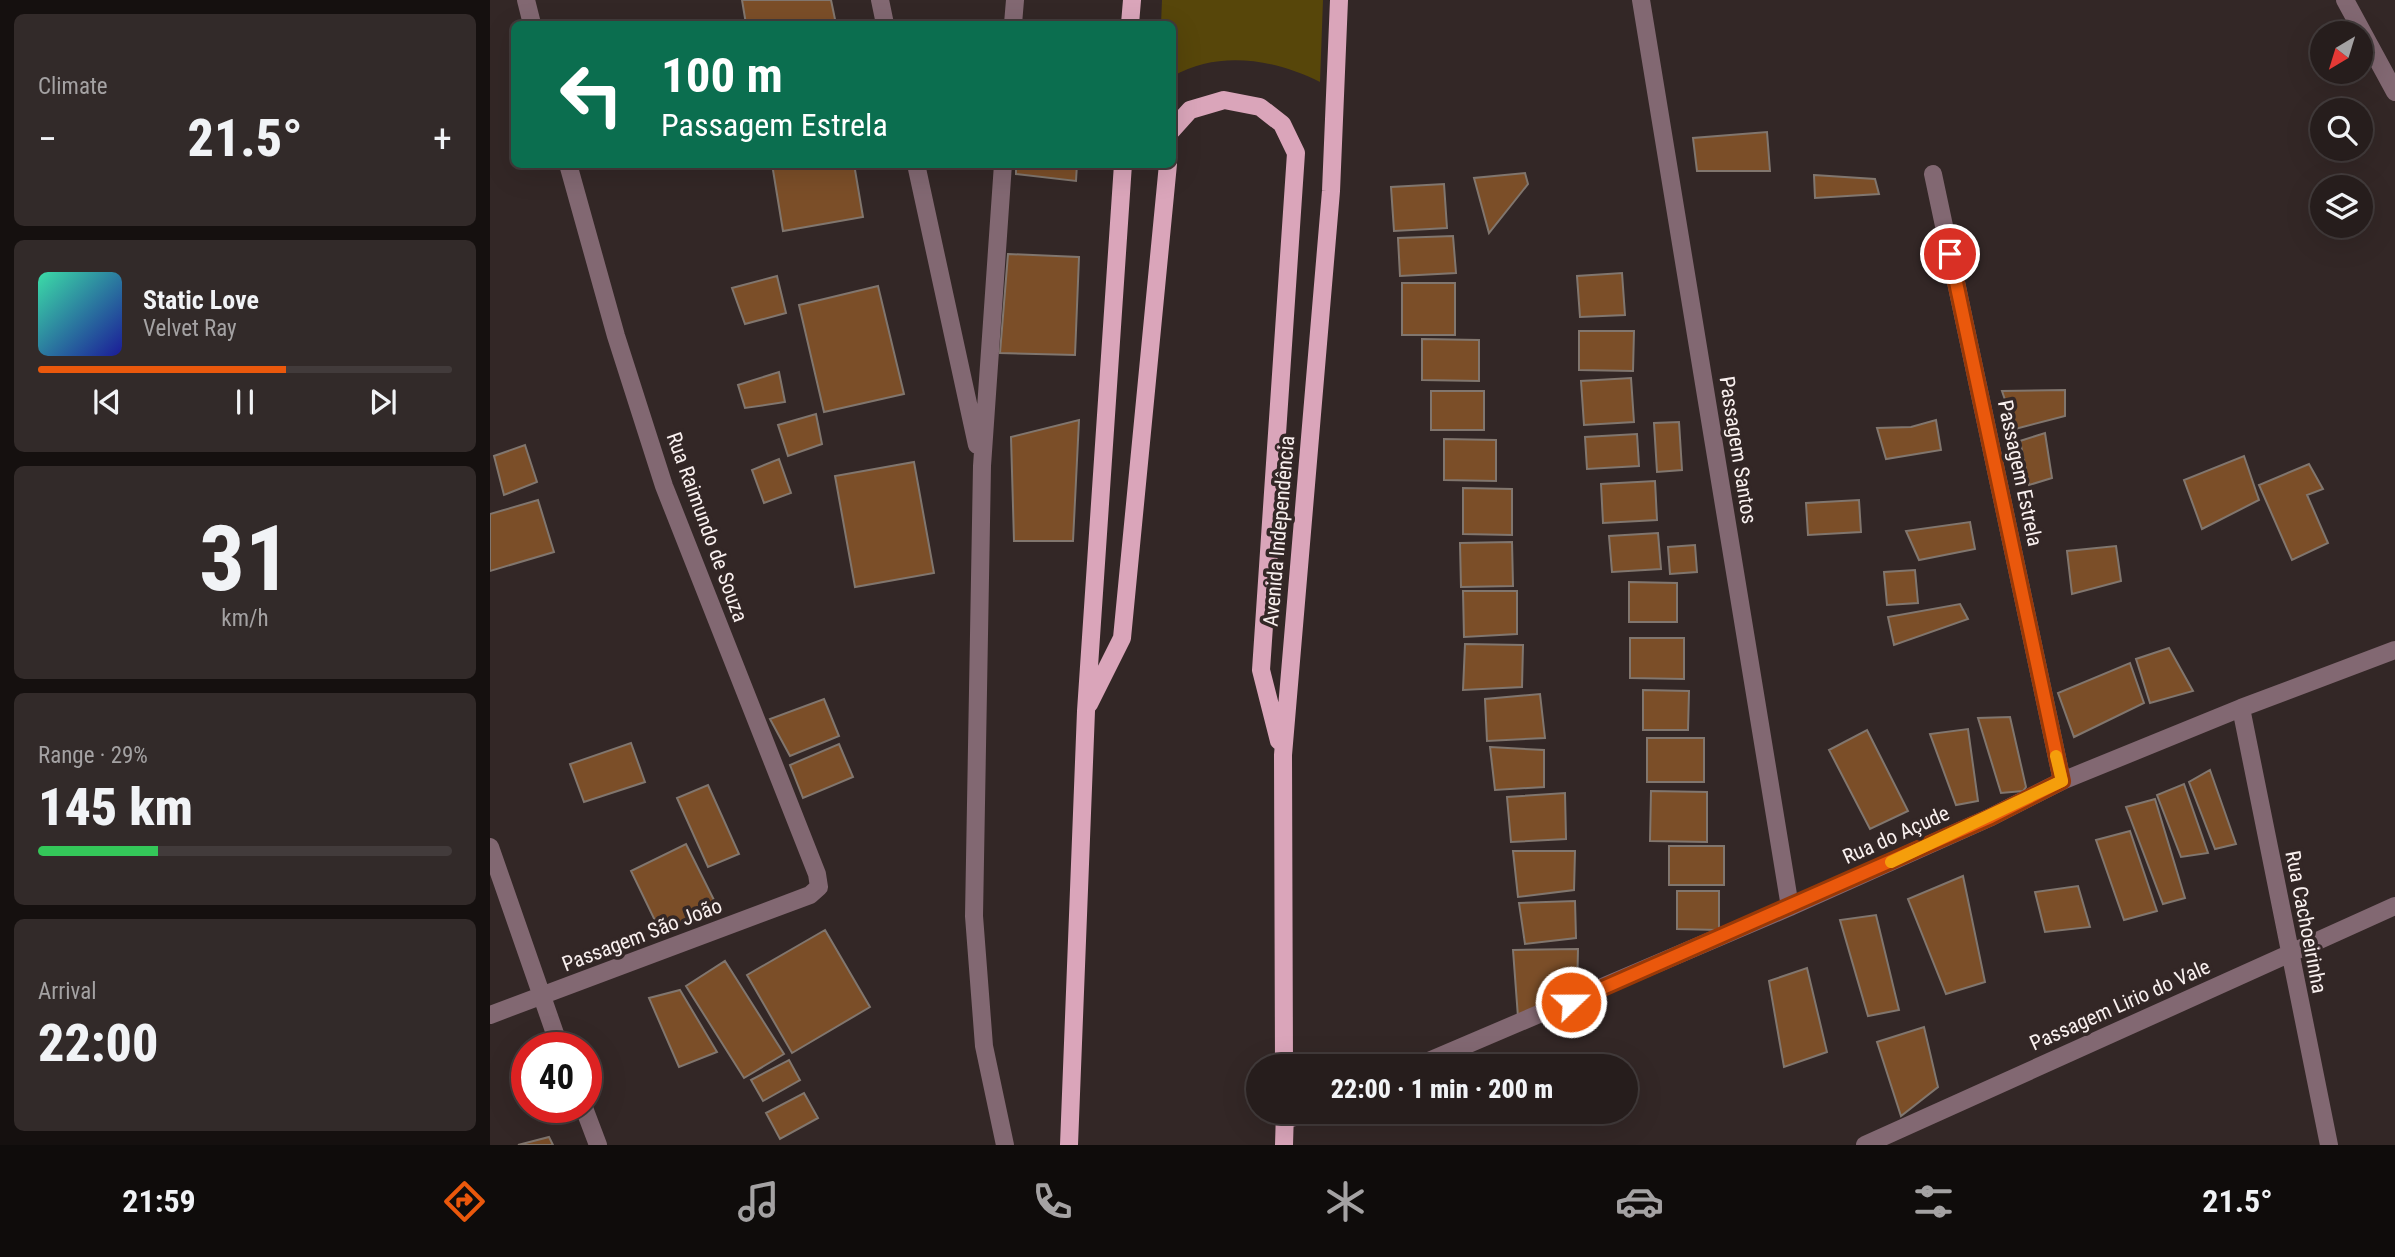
<!DOCTYPE html>
<meta charset="utf-8">
<style>
:root{--surface:#261d1c;--page:#322a29;--text:#f1f3f6;--muted:#a4a2a3;--line:#423b3b;--accent:#ea580c}
body{margin:0;font-family:"Roboto Condensed",sans-serif;background:var(--page);color:var(--text);height:100vh;display:flex;flex-direction:column;font-size:26px;white-space:nowrap}
*{box-sizing:border-box;margin:0}
p{font-size:23px;color:var(--muted)}
.icon{flex:none;width:38px;height:38px;fill:none;stroke:currentColor;stroke-width:2;stroke-linecap:round;stroke-linejoin:round}
.map{position:relative;flex:1;overflow:hidden}
.panel{display:flex;flex-direction:column;gap:14px;padding:14px;background:#15100f;width:490px}
.panel>*{flex:none}
.top-card{position:absolute;left:21px;top:21px;width:665px;height:147px;border-radius:10px;box-shadow:0 7px 28px #0002,0 0 0 2px var(--line);background:#0b6e4f;color:#fff;overflow:hidden}
.needle{width:46px;rotate:218deg}
.controls{position:absolute;left:1820px;top:21px;display:grid;gap:14px}
.controls a{display:grid;place-items:center;width:63px;height:63px;border-radius:50%;background:var(--surface);box-shadow:0 7px 28px #0002,0 0 0 2px var(--line);font-size:35px}
.speed{position:absolute;left:21px;top:1032px;display:flex;gap:14px;font-size:35px;font-weight:700;text-align:center}
.speed>*{display:grid;place-content:center;width:91px;height:91px;border-radius:50%;background:var(--surface);box-shadow:0 7px 28px #0002,0 0 0 2px var(--line);line-height:1}
.speed .limit{border:10px solid #d22;background:#fff;color:#111}
.pin{position:absolute;display:grid;place-items:center;width:60px;height:60px;color:#fff;margin:-30px;border:4px solid #fff;border-radius:50%;box-shadow:0 2px 7px #0007}
.me{position:absolute;width:77px;margin:-38px;rotate:68deg;stroke-linejoin:round;filter:drop-shadow(0 0 5px #0008)}
.turn{display:flex;align-items:center;gap:24px;height:147px;padding:0 35px;font-size:32px}
.turn .icon{width:91px;height:91px;stroke-width:2.5}
.turn b{display:block;font-size:49px;line-height:60px}
.big{font-size:52px;font-weight:800;line-height:1.1}
.panel .card{flex:1;display:flex;flex-direction:column;justify-content:center;gap:10px;min-width:0;padding:0 24px;border-radius:10px;background:var(--page)}
.panel .dial{align-items:center;gap:0}
.dial b{font-size:91px;line-height:1}
.song{display:flex;align-items:center;gap:21px}
.cover{width:84px;height:84px;border-radius:10px;background:linear-gradient(135deg,hsl(160 70% 55%),hsl(240 70% 35%))}
.played{height:7px;border-radius:4px;background:linear-gradient(90deg,var(--accent) 60%,var(--line) 60%)}
.keys{display:flex;justify-content:space-around;direction:ltr}
.heat{display:flex;justify-content:space-between;align-items:center;font-size:38px;direction:ltr}
.charge{height:10px;border-radius:5px;background:linear-gradient(90deg,#34c759 29%,var(--line) 0)}
.trip{position:absolute;left:756px;top:1054px;width:392px;height:70px;border-radius:35px;background:var(--surface);box-shadow:0 7px 28px #0002,0 0 0 2px var(--line);font-weight:800;line-height:70px;text-align:center}
.menu{display:flex;height:112px;justify-content:space-around;align-items:center;background:#0f0c0b;color:var(--muted)}
.menu .icon{width:49px;height:49px}
.menu .active{color:var(--accent)}
.menu b{font-size:32px;color:var(--text)}
main{display:flex;flex:1;min-height:0}
.map>svg:first-child{display:block}
.green{fill:#57460a}
.building{fill:#7b4e28;stroke:#81766e;stroke-width:2}
.lines{fill:none;stroke-linecap:round;stroke-linejoin:round}
.minor{stroke:#826872;stroke-width:18}
.major{stroke:#daa5ba;stroke-width:18}
.route-casing{stroke:#983908;stroke-width:18}
.route{stroke:#ea580c;stroke-width:12}
.slow{stroke:#f59e0b;stroke-width:12}
.labels{text-anchor:middle;stroke-width:7;stroke-linejoin:round;paint-order:stroke}
.street-label{font-size:21px;fill:#f9f0ef;stroke:#332726}
</style>
<main>
<section class="panel">
<div class="card"><p>Climate</p>
<div class="heat"><a>−</a><b class="big">21.5°</b><a>+</a></div>
</div>
<div class="card">
<div class="song"><i class="cover"></i><div><b>Static Love</b><p>Velvet Ray</p></div></div>
<div class="played"></div>
<div class="keys"><svg class="icon" aria-label="previous" viewBox="0 0 24 24"><path d="M18 5L8 12l10 7zM5 5v14"/></svg><svg class="icon" aria-label="pause" viewBox="0 0 24 24"><path d="M8 5v14M16 5v14"/></svg><svg class="icon" aria-label="next" viewBox="0 0 24 24"><path d="M6 5l10 7-10 7zM19 5v14"/></svg></div>
</div>
<div class="card dial"><b>31</b><p>km/h</p></div>
<div class="card"><p>Range · 29%</p><b class="big">145 km</b><div class="charge"></div></div>
<div class="card"><p>Arrival</p><b class="big">22:00</b></div>
</section>
<div class="map">
<svg width="1905" height="1145" viewBox="0 0 1905 1145">
<rect width="100%" height="100%" fill="#332726"/>
<path class="green" d="M672,0H833L830,82C784,59 729,50 683,76L682,24H671Z"/>
<path class="building" d="M252,0H341L346,24H256Z
M1277,132L1280,171H1207L1203,138Z
M282,164H364L373,217L293,231Z
M526,164H587L586,181L526,174Z
M1035,173L1038,184L999,233L984,178Z
M1324,175L1385,179L1389,194L1325,198Z
M954,184L957,228L904,231L901,187Z
M963,236L966,273L910,276L908,238Z
M518,254L589,257L585,355L510,353Z
M1132,273L1135,315L1090,317L1087,276Z
M287,276L296,313L255,324L242,288Z
M912,283H965V335H912Z
M388,286L414,394L334,412L309,305Z
M1089,331H1144L1143,371L1089,370Z
M932,339L989,340V381L932,380Z
M289,372L295,402L255,408L248,385Z
M1141,378L1144,422L1094,425L1091,381Z
M1575,390V416L1525,429L1512,391Z
M941,391H994V430H941Z
M326,414L332,444L298,456L288,425Z
M589,420L583,541H524L521,437Z
M1446,420L1451,450L1396,459L1387,428L1421,427Z
M1189,422L1192,470L1167,472L1164,423Z
M1555,433L1562,478L1539,485L1530,441Z
M1147,434L1149,466L1097,469L1095,437Z
M954,439L1006,440V481L954,480Z
M35,445L47,482L14,495L4,456Z
M1754,456L1769,500L1712,529L1694,480Z
M289,459L301,493L274,503L262,470Z
M424,462L444,573L365,587L345,476Z
M1819,464L1833,489L1817,495L1838,543L1802,560L1769,485Z
M1165,481L1167,520L1113,523L1111,484Z
M973,488L1022,489V535L973,534Z
M48,500L64,552L0,571V514Z
M1369,500L1371,532L1318,535L1316,503Z
M1480,522L1485,549L1429,560L1416,531Z
M1168,533L1171,569L1122,572L1119,536Z
M1022,542L1023,586L971,587L970,543Z
M1205,545L1207,572L1180,574L1178,547Z
M1626,546L1631,581L1582,594L1577,551Z
M1425,570L1428,603L1397,605L1394,572Z
M1139,582L1187,583V622H1139Z
M973,591H1027V634L974,637Z
M1470,604L1478,619L1404,645L1398,617Z
M1140,638H1194V679L1140,678Z
M975,644L1033,645L1032,687L973,690Z
M1679,648L1703,691L1660,703L1646,659Z
M1640,663L1654,703L1584,737L1568,693Z
M1153,690L1199,691L1198,730H1153Z
M1050,694L1055,738L997,741L995,699Z
M334,699L349,736L300,756L280,719Z
M1520,717L1536,787L1533,791L1511,793L1488,718Z
M1478,729L1488,801L1466,805L1440,734Z
M1377,730L1418,811L1380,829L1339,750Z
M1157,738H1214V782H1157Z
M141,743L155,782L94,802L80,764Z
M349,744L363,777L313,798L300,765Z
M1000,747L1054,750V787L1005,790Z
M1720,770L1746,844L1725,849L1699,782Z
M1694,784L1718,853L1691,857L1667,795Z
M218,785L249,854L218,867L187,798Z
M1161,791L1217,792V842L1160,841Z
M1075,793L1076,839L1021,842L1017,797Z
M1665,799L1695,898L1673,904L1636,807Z
M1640,831L1667,911L1634,920L1606,840Z
M196,844L227,906L171,933L141,871Z
M1179,846H1234V885H1179Z
M1023,851H1085L1084,890L1028,897Z
M1473,876L1495,982L1456,994L1418,899Z
M1588,886L1600,927L1555,932L1545,892Z
M1187,891H1229V930L1187,929Z
M1085,901L1086,938L1035,944L1029,903Z
M1386,915L1409,1010L1378,1016L1350,920Z
M335,930L380,1007L302,1053L257,975Z
M1088,949L1087,994L1028,1017L1023,950Z
M235,961L294,1054L254,1078L196,986Z
M1317,968L1337,1052L1294,1067L1279,981Z
M190,990L227,1052L189,1067L159,998Z
M1434,1027L1448,1087L1411,1116L1387,1042Z
M299,1060L310,1080L273,1101L261,1080Z
M314,1093L328,1118L290,1139L276,1113Z
M59,1137L63,1145H28Z"/>
<g class="lines">
<path class="minor" d="M36,0L42,24
M390,0L395,24
M1151,0L1300,907
M1855,0L1905,92
M523,24L525,0
M426,164L487,445
M513,164L492,466L484,916L494,1046L515,1145
M1443,174L1572,781
M1751,708L1839,1145
M0,847L70,1048
M0,1015L320,895L329,887L327,874L174,486L126,336L78,164
M927,1066L1300,907L1501,817L1572,781L1751,708L1905,650
M94,1108L108,1145
M795,1121L818,1111
M1375,1145L1905,906"/>
<path class="major" d="M640,24L642,0
M682,130L700,110L734,100L770,107L792,124L806,153L771,670L789,741
M599,704L632,638L678,164
M794,1066L793,755L841,191L849,0
M579,1145L596,711L633,164
M794,1145L795,1111"/>
</g>
<g class="lines">
<g class="route-casing">
<path id="route" d="M1081,1002L1501,817L1572,781L1460,254"/>
</g>
<use href="#route" class="route"/>
<path class="slow" d="M1401,862L1572,781L1566,756"/>
</g>
<g class="labels">
<g class="street-label">
<text transform="translate(1248 450) rotate(81)" y="7">Passagem Santos</text>
<text transform="translate(1530 473) rotate(78)" y="7">Passagem Estrela</text>
<text transform="translate(217 527) rotate(70)" y="7">Rua Raimundo de Souza</text>
<text transform="translate(789 531) rotate(-85)" y="7">Avenida Independência</text>
<text transform="translate(1406 835) rotate(-24)" y="7">Rua do Açude</text>
<text transform="translate(1816 922) rotate(79)" y="7">Rua Cachoeirinha</text>
<text transform="translate(152 935) rotate(-21)" y="7">Passagem São João</text>
<text transform="translate(1630 1005) rotate(-24)" y="7">Passagem Lirio do Vale</text>
</g>
</g>
</svg>
<div class="controls">
<a><svg class="needle" viewBox="-14 -14 28 28"><path d="M0-13l5 13h-10z" fill="#e53935"/><path d="M0 13l5-13h-10z" fill="#a4a2a3"/></svg></a>
<a><svg class="icon" aria-label="search" viewBox="0 0 24 24"><circle cx="10" cy="10" r="6"/><path d="M15 15l6 6"/></svg></a>
<a><svg class="icon" aria-label="layers" viewBox="0 0 24 24"><path d="M12 4l9 5-9 5-9-5zM3 14l9 5 9-5"/></svg></a>
</div>
<div class="speed"><div class="limit">40</div></div>
<div class="pin" style="left:1460px;top:254px;background:#d93025"><svg class="icon" aria-label="arrive" viewBox="0 0 24 24"><path d="M6 21V4h12l-3 4 3 4H6"/></svg></div>
<svg class="me" style="left:1081px;top:1002px" viewBox="-20 -20 40 40"><circle r="17" fill="#ea580c" stroke="#fff" stroke-width="3"/><path d="M0-11L8 9 0 5-8 9z" fill="#fff"/></svg>
<div class="trip">22:00 · 1 min · 200 m</div>
<div class="top-card">
<div class="turn"><svg class="icon" aria-label="left" viewBox="0 0 24 24"><path d="M17 20v-9H6M10 6l-5 5 5 5"/></svg><div><b>100 m</b>Passagem Estrela</div></div>
</div>
</div>
</main>
<nav class="menu">
<b>21:59</b>
<svg class="icon active" aria-label="directions" viewBox="0 0 24 24"><path d="M12 3l9 9-9 9-9-9zM9 14v-3h6M13 9l2 2-2 2"/></svg>
<svg class="icon" aria-label="music" viewBox="0 0 24 24"><path d="M9 18V5l10-2v13"/><circle cx="6" cy="18" r="3"/><circle cx="16" cy="16" r="3"/></svg>
<svg class="icon" aria-label="phone" viewBox="0 0 24 24"><path d="M5 4h4l2 5-3 2q2 4 5 5l2-3 5 2v4C11 20 4 13 5 4z"/></svg>
<svg class="icon" aria-label="climate" viewBox="0 0 24 24"><path d="M12 3v18M4 7l16 10M4 17L20 7"/></svg>
<svg class="icon" aria-label="car" viewBox="0 0 24 24"><path d="M5 17H2v-5l4-1 3-4h7l3 4 3 1v5h-3M9 17h6M6 11h13"/><circle cx="7" cy="17" r="2"/><circle cx="17" cy="17" r="2"/></svg>
<svg class="icon" aria-label="filters" viewBox="0 0 24 24"><path d="M4 7h16M4 17h16"/><circle cx="9" cy="7" r="2"/><circle cx="15" cy="17" r="2"/></svg>
<b>21.5°</b>
</nav>
